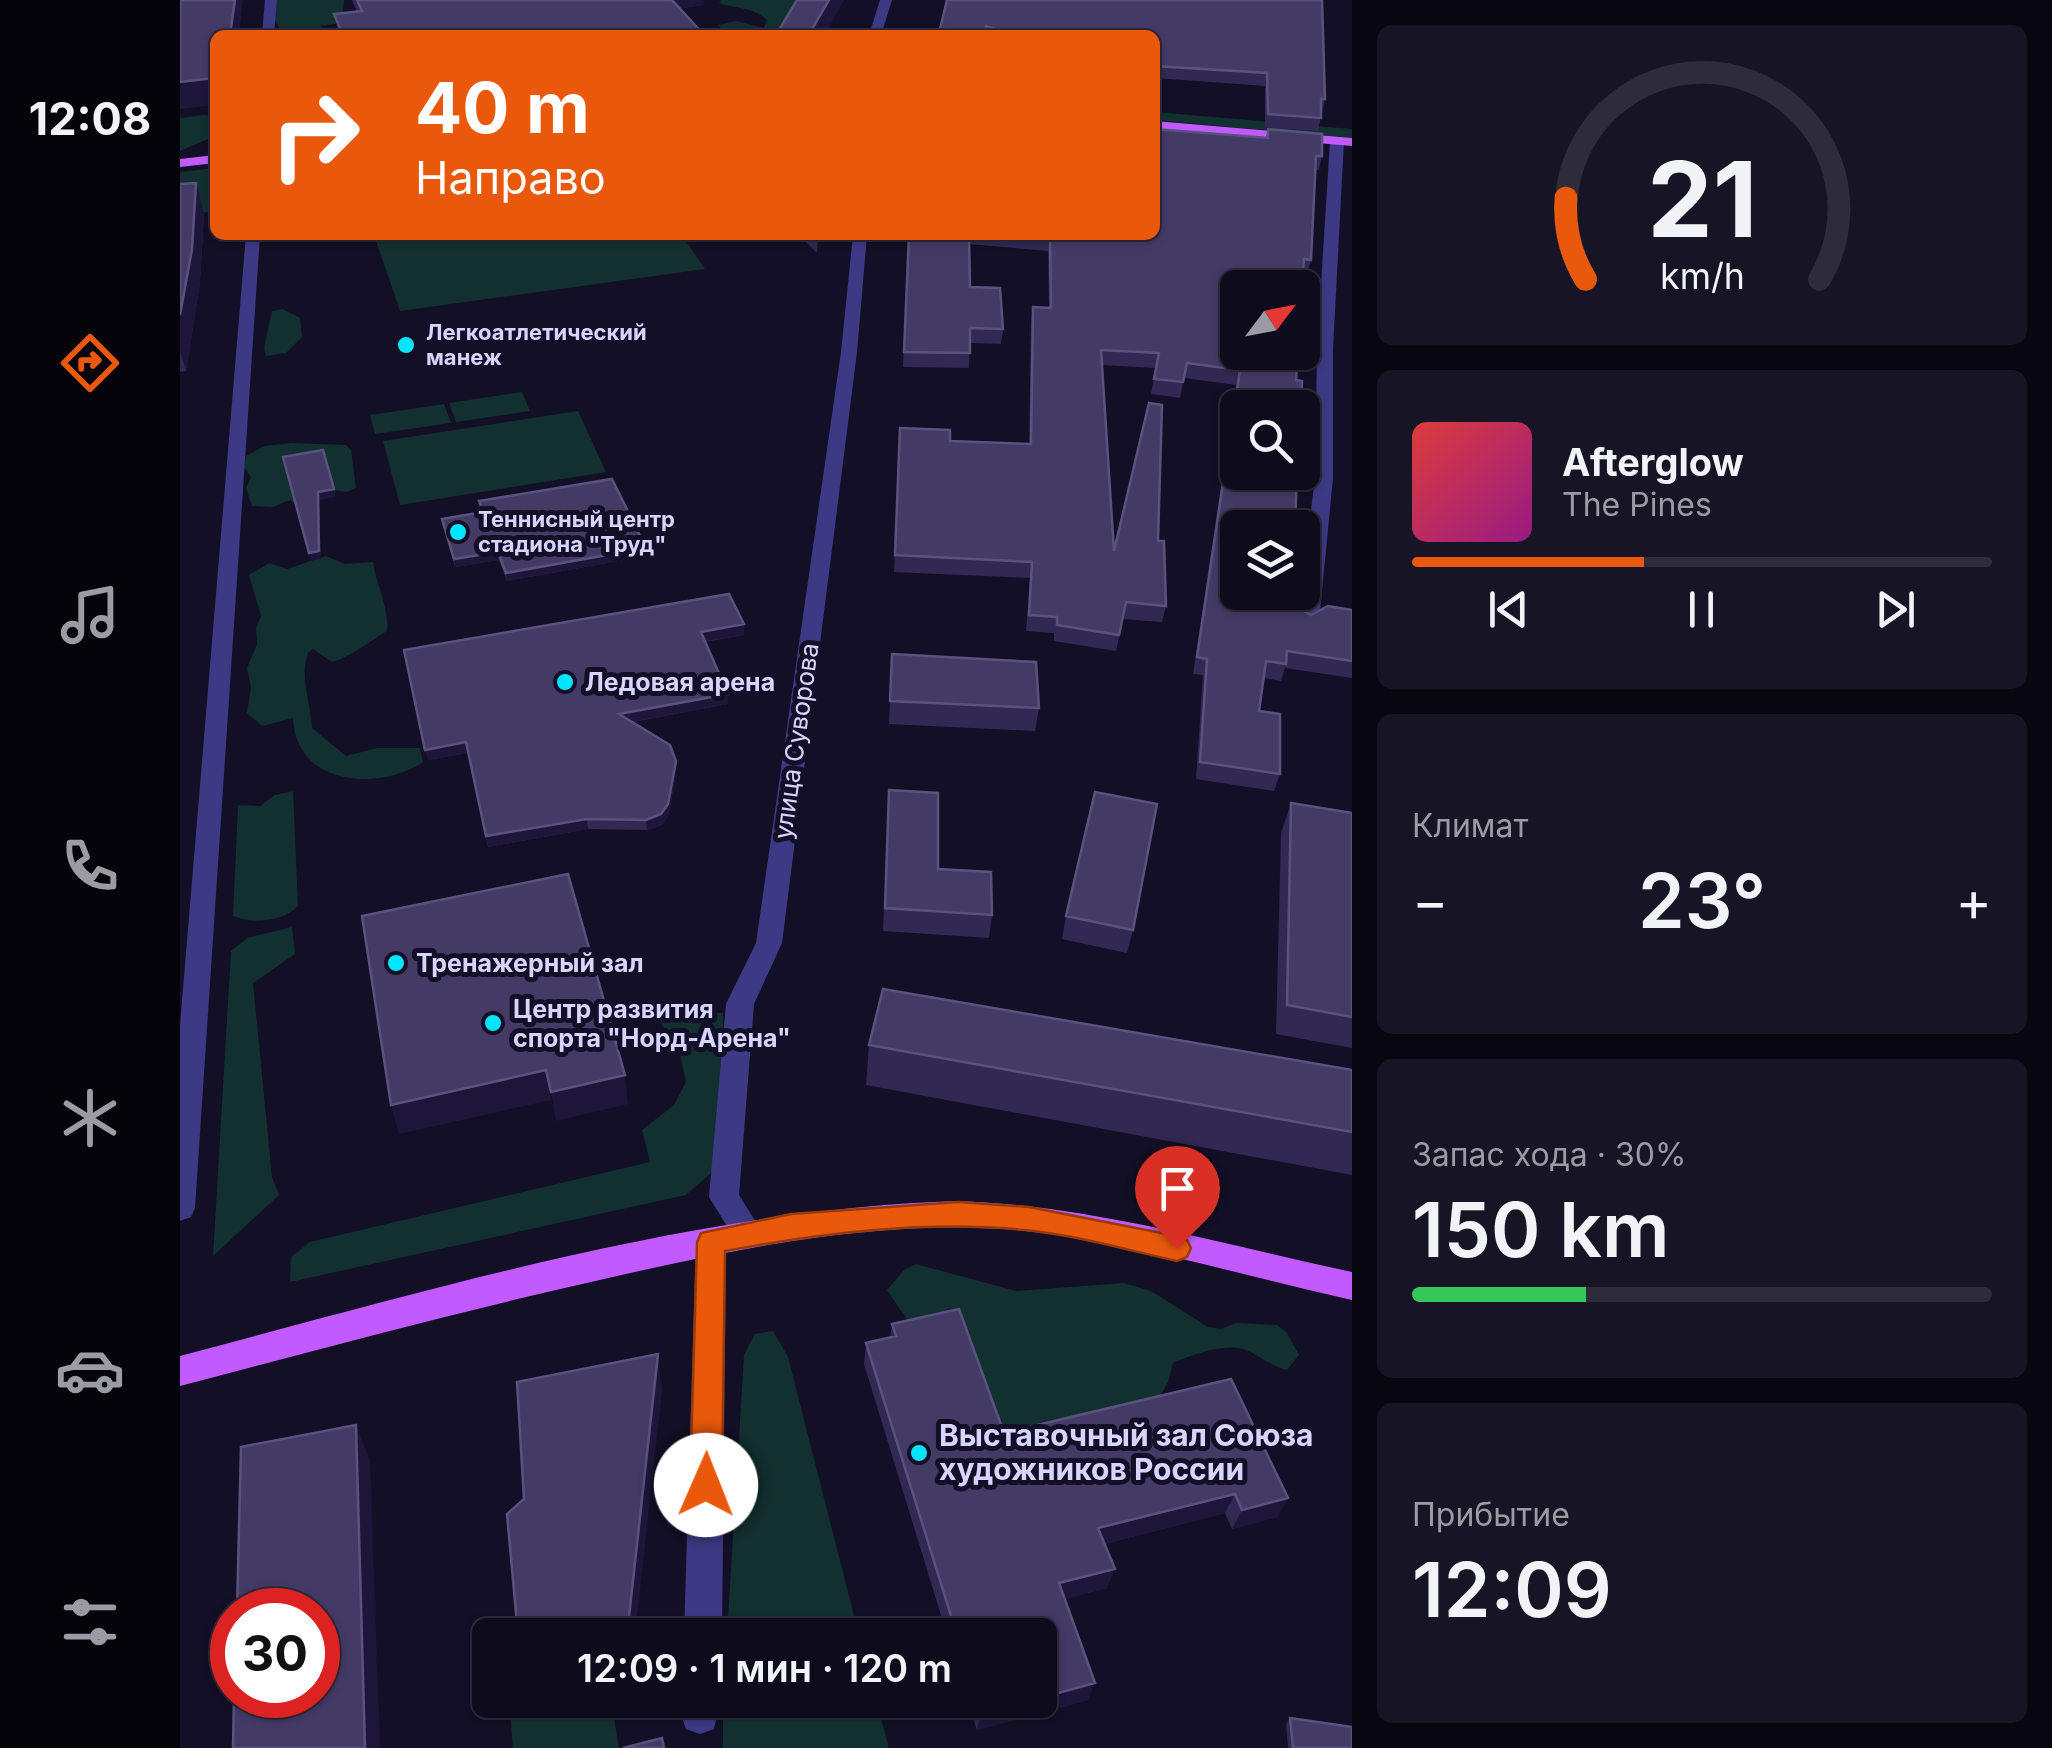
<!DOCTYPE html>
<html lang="ru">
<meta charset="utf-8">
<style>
:root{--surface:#0e0b1c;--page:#171425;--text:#f1f3f6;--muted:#9b9ba3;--line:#2e2b3b;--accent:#ea580c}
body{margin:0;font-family:Inter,sans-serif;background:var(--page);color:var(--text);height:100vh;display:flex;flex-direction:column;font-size:38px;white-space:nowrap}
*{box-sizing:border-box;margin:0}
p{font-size:32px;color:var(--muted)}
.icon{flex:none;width:55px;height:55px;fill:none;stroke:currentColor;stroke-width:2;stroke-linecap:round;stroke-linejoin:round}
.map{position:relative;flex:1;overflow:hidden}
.drawer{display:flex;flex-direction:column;gap:25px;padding:25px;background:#08060f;width:700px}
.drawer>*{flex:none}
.hud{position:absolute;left:30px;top:30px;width:950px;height:210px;border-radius:15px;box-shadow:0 2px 8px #0004,0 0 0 2px var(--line);background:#ea580c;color:#fff;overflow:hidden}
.needle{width:65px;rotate:58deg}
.buttons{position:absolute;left:1040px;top:270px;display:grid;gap:20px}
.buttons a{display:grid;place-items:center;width:100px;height:100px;border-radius:15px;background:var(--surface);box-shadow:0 2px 8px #0004,0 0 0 2px var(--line);font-size:50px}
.speed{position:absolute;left:30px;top:1588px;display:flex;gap:20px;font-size:50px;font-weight:700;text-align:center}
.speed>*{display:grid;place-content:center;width:130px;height:130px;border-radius:50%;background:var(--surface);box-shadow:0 2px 8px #0004,0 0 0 2px var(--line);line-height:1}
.speed .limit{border:15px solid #d22;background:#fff;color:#111}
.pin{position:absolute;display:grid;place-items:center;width:85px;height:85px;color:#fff;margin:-102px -42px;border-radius:50% 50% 50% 0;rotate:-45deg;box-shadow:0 0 10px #0007}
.pin .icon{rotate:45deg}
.me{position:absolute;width:110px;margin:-55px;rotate:1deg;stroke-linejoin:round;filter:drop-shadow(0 0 8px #0008)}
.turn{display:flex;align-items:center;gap:35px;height:210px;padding:0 40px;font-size:45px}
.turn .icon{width:130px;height:130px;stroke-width:2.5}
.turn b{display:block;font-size:70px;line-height:85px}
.big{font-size:75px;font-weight:600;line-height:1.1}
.drawer .widget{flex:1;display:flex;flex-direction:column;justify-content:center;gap:15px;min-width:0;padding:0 35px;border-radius:15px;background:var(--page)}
.drawer .dial{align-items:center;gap:0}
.dial svg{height:260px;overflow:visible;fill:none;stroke:var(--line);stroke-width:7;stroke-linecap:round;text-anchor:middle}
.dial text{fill:var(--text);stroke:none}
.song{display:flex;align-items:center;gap:30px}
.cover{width:120px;height:120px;border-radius:15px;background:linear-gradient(135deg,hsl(0 70% 55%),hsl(310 70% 35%))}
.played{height:10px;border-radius:5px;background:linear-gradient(90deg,var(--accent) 40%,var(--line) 40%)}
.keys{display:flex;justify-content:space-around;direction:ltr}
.heat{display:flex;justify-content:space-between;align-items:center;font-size:55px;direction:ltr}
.charge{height:15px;border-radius:8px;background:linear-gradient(90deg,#34c759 30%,var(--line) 0)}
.trip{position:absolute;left:292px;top:1618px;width:585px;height:100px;border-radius:15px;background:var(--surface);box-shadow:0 2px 8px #0004,0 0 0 2px var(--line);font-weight:600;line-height:100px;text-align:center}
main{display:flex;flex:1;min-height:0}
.tabs{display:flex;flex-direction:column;width:180px;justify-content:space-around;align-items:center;background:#06040b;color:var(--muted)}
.tabs .icon{width:70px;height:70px}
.tabs .current{color:var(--accent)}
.tabs b{font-size:45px;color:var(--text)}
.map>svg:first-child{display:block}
.green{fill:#12302f}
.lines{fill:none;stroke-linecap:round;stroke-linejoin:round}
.minor{fill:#3d3a85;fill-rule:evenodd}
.major{fill:#c25bff;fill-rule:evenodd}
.wall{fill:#312854}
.shaded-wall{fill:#1d163a}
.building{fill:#433a66;stroke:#5a527e;stroke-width:2.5}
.route{fill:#ea580c;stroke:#983908;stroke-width:2.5}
.poi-dot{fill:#00e5ff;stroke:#130f26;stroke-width:4}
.labels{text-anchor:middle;stroke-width:10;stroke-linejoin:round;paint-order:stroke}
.far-poi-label{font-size:22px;font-weight:bold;fill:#d9d4ff;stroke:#130f26;text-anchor:start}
.poi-label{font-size:25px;font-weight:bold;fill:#d9d4ff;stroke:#130f26;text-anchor:start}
.street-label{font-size:25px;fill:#d9d4ff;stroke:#130f26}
.near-poi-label{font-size:30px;font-weight:bold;fill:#d9d4ff;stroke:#130f26;text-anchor:start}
</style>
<main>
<nav class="tabs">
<b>12:08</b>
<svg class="icon current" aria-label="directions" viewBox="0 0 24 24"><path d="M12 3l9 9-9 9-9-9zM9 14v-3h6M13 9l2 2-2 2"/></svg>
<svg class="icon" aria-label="music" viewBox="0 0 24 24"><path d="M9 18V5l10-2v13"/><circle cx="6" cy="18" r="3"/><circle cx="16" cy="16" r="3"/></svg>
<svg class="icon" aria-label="phone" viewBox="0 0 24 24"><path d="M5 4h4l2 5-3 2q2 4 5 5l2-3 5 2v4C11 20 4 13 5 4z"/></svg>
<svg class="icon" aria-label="climate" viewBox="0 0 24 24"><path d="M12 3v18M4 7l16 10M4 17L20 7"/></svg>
<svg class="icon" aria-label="car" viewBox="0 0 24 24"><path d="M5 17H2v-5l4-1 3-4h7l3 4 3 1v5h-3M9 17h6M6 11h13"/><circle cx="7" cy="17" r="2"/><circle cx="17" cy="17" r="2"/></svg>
<svg class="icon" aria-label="filters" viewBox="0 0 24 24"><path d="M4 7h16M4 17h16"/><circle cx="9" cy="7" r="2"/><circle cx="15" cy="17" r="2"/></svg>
</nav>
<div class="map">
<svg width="1172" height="1748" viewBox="0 0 1172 1748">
<rect width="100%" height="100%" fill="#130f26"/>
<path class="green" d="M97,0H164L162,23L140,26L150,35H102L95,19Z
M541,0H632L612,35H547L538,25L556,21L584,28L587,20C572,6 555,9 539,3Z
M975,112L1172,129V138L975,120Z
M23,115L35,116V136L0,151V118Z
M35,168V211L0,216V172Z
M194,235H502L525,269L220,311Z
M103,309L120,318L122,337L106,353L86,356L84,348L92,311Z
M342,392L350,411L276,422L269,403Z
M264,404L271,423L195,434L190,415Z
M398,411L426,472L220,505L203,441Z
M112,443L166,445L171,450L176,488L166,492L155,490V497L144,458L106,464L116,504L110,500L93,507L72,506L66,488L71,477L64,467L66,456L84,446Z
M146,556L165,564L193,562C196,585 209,606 207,631C189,642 170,657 152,662L133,649L128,653C119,675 131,704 132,728L166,756L197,748H240L243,762C196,793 115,784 113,718L82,726L67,713L71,687L67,668L77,644L76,628L81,616L69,575L89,563L107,569Z
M113,791L118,906C104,922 71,924 53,916L58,805L80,806L95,795Z
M112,927L115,954L73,983L92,1177L99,1195L33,1256L51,951L67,938Z
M474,1013H543L545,1161L506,1195L110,1282L111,1257L130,1242L470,1162L462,1130L494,1105L506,1082L499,1050Z
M736,1264L836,1291L944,1283L971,1291L1028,1327L1041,1329L1056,1323L1097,1325L1107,1333L1119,1355L1107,1370C1090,1366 1078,1354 1063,1349C1043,1343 1011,1355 993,1363L988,1382L977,1401L819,1453L707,1290L724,1270Z
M593,1331L608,1357L679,1635H547L564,1355L575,1334Z
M329,1700H431L439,1748H333Z
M543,1700H696L709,1748H543Z"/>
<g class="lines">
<path class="minor" d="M85,0H97L94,35H82Z
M700,0H712L701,35H689Z
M1157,137L1164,141L1153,349V478L1139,622L1128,628L1117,622L1135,478L1137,349L1150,141Z
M66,235H80L15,1208L11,1217L0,1221V1025Z
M673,235H687L677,352L602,943L574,1004L559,1195L584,1235L580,1244L569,1248L558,1244L529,1197L546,1004L576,943L661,352Z
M531,1229L542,1232L546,1242L542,1635H504L516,1242L520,1232Z
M502,1700H540L534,1729L520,1734L506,1729L501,1715Z"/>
<path class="major" d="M975,121L1172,138V146L975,129Z
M35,155V163L0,167V159Z
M778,1201C913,1206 1041,1244 1172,1272V1300C1057,1275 941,1237 823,1229C685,1220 545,1251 411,1282C273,1313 137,1350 0,1386V1356C250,1290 519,1209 778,1201Z"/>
</g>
<path class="wall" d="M172,0H524V5L500,8L524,35H159L154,14L177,12Z
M1142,0L1145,99L1138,131L1085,127V86L975,78V35H760V29Z
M1088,129L1142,156L1139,170H1135L1131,260L1127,274H1123L1118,352L1058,528L1118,607L1131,615L1172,610V678L1105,668L1101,681L1084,678L1079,711L1100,774L1094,791L1016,779L1023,675L1013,674L1056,385L1004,378L1000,398L971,394L976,368L922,365L934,551L978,541L986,606L982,622L943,619L936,651L874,641V633L846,631L850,578L714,572L720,428L770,441L849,444L851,322L853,307L869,308L868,251L789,244L790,287L823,329L821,344L790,343L789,368L723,367L729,235H975L1086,138Z
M0,184L24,214L20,282L6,371L0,372Z
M619,235H638L637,253Z
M299,501L466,556L327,581L319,560L275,567L262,519L302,512Z
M564,635L525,642L548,694V704L453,722L496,772L489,814L482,825L467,830L408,829L308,847L288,753L248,760L224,650Z
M712,654L859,708L855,731L709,724Z
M709,790L758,869L812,915L809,938L703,931Z
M1111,803L1172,813V1048L1096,1034L1101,833Z
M886,916L953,930L947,953L882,939Z
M689,1045L1172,1070V1175L686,1085Z
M712,1324L824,1433L1108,1498L1097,1517L1052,1529L1045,1513L924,1544L927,1588L884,1599L908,1700L797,1730L787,1700H860V1635H767L684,1364L686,1343L710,1337Z
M1110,1718L1172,1748H1108L1106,1724Z"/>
<path class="shaded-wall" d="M55,0H63L59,35H50Z
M486,0H524V5L487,10Z
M649,0H664L645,35H621Z
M35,78V105L0,109V82Z
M16,183L24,214L20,282L6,371L0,350V315Z
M154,489L155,497L139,500L141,559L131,560L129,553L138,492Z
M466,548V556L327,581L326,573Z
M318,552L319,560L275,567L274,559Z
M564,624V635L521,642V632Z
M548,694V704L440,724L439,714Z
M286,742L288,753L248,760L245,750Z
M496,761V772L489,814L482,825L467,830L466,820Z
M407,819L408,829L308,847L306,836Z
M366,1070L371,1100L219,1134L211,1105Z
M445,1075L448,1104L376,1121L371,1092Z
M478,1354L482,1391L455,1635H447Z
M176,1425L190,1460L200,1748H185Z
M1055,1494L1045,1513L911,1547L918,1528Z
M1108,1498L1097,1517L1052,1529L1062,1510Z
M935,1569L927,1588L873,1602L879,1583Z
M915,1683L908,1700L797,1730L801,1713L852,1700H860V1698Z"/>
<path class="building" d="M0,0H55L50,35H35V45H31L35,61V78L0,82Z
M177,0H492L524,35H163L154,14L182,11Z
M617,0H649L631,31L621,35H596Z
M767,0H1142L1145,99H1141V118L1088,114L1087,73L975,66V35H878V34L826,32L806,26L803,35H766L768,29H760Z
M975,129L1088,138V129L1142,134V156H1136L1131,260L1124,259L1122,288H1058V352H1118L1116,380L1122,381L1121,408H1058V472H1117L1115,528H1058V592H1120L1118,607L1131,615L1148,606L1172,610V661L1107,651L1106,664L1086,661L1079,711L1100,714V774L1020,762L1027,659L1017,657L1060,370L1007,363L1003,382L974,379L979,353L921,350L934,551L969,403L982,405L978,541H984L986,606L946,602L939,635L877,625V617L849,615L852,562L715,555L720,428L770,430V441L851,444L853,307L871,308L870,236L851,235H975Z
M16,183L12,249L0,315V184Z
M729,235H789L790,287L820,288L823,329L790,328V353L724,352Z
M143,450L154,489L138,492L139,551L129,553L103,457Z
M432,479L466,548L326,573L318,552L274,559L262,519L303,512L299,501Z
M549,594L564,624L521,632L548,694L439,714L490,745L496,761L488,804L481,814L466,820L407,819L306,836L286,742L245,750L224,650Z
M712,654L856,662L859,708L710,701Z
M709,790L758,793V869L811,872L812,915L705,908Z
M915,792L977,804L953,930L886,916Z
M1111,803L1172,813V1017L1107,1005Z
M388,874L445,1075L371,1092L366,1070L211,1105L182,916Z
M703,989L1172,1070V1132L689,1045Z
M779,1309L824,1433L1051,1379L1108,1498L1062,1510L1055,1494L918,1528L935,1569L879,1583L915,1683L860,1698V1635H777L686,1343L716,1336L712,1324Z
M478,1354L447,1635H338L327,1514L344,1499L337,1382Z
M176,1425L185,1748H53L54,1695H138V1610H57L61,1447Z
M797,1700H852L801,1713Z
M1110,1718L1172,1727V1748H1113Z
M482,1738L484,1748H443Z"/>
<path class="route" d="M778,1202L849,1207L997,1236L1007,1240L1011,1248L1007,1257L997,1261C947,1250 896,1235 845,1230C746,1220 642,1233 545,1251L542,1485L537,1496L526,1500L515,1496L510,1485L517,1242L521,1233L611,1214Z"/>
<g class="poi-dot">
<circle cx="226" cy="345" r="10"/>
<circle cx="278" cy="532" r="10"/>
<circle cx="385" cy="682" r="10"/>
<circle cx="216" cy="963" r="10"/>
<circle cx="313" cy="1023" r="10"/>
<circle cx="739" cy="1453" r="10"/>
</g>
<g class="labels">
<g class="far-poi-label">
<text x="246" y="340">Легкоатлетический<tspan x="246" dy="25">манеж</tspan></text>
<text x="298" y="527">Теннисный центр<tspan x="298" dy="25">стадиона "Труд"</tspan></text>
</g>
<g class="poi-label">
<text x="405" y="691">Ледовая арена</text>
<text x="236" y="972">Тренажерный зал</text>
<text x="333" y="1018">Центр развития<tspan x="333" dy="29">спорта "Норд-Арена"</tspan></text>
</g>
<g class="street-label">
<text transform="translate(616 741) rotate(-82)" y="9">улица Суворова</text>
</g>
<g class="near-poi-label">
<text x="759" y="1446">Выставочный зал Союза<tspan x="759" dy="34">художников России</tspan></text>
</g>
</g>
</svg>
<div class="buttons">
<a><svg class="needle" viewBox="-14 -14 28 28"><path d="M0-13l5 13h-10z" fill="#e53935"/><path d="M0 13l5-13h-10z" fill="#9b9ba3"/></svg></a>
<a><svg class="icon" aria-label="search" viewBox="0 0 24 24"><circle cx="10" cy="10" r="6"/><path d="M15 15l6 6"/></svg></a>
<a><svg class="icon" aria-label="layers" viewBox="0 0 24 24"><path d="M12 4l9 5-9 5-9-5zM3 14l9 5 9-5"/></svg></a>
</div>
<div class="speed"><div class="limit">30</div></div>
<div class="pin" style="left:997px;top:1248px;background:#d93025"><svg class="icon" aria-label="arrive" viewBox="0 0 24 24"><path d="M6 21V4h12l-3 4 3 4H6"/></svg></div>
<svg class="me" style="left:526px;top:1485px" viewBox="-20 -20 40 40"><circle r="19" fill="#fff"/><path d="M0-13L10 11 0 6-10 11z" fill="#ea580c"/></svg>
<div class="trip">12:09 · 1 мин · 120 m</div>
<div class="hud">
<div class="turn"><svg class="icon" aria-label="right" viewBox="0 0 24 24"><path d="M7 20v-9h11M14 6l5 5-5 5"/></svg><div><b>40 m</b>Направо</div></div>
</div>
</div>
<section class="drawer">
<div class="widget dial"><svg viewBox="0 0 100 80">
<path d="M14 69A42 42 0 1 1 86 69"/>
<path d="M14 69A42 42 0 0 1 8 44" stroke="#ea580c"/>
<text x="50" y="56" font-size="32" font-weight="700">21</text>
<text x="50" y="72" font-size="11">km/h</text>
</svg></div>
<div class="widget">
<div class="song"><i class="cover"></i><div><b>Afterglow</b><p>The Pines</p></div></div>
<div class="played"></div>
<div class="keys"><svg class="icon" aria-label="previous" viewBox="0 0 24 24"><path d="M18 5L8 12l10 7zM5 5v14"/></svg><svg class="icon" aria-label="pause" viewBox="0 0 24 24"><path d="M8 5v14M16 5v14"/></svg><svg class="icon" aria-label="next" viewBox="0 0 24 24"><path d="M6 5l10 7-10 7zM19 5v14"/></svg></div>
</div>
<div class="widget"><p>Климат</p>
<div class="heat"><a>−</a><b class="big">23°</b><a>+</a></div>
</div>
<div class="widget"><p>Запас хода · 30%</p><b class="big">150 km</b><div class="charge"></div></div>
<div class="widget"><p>Прибытие</p><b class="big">12:09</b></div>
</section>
</main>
